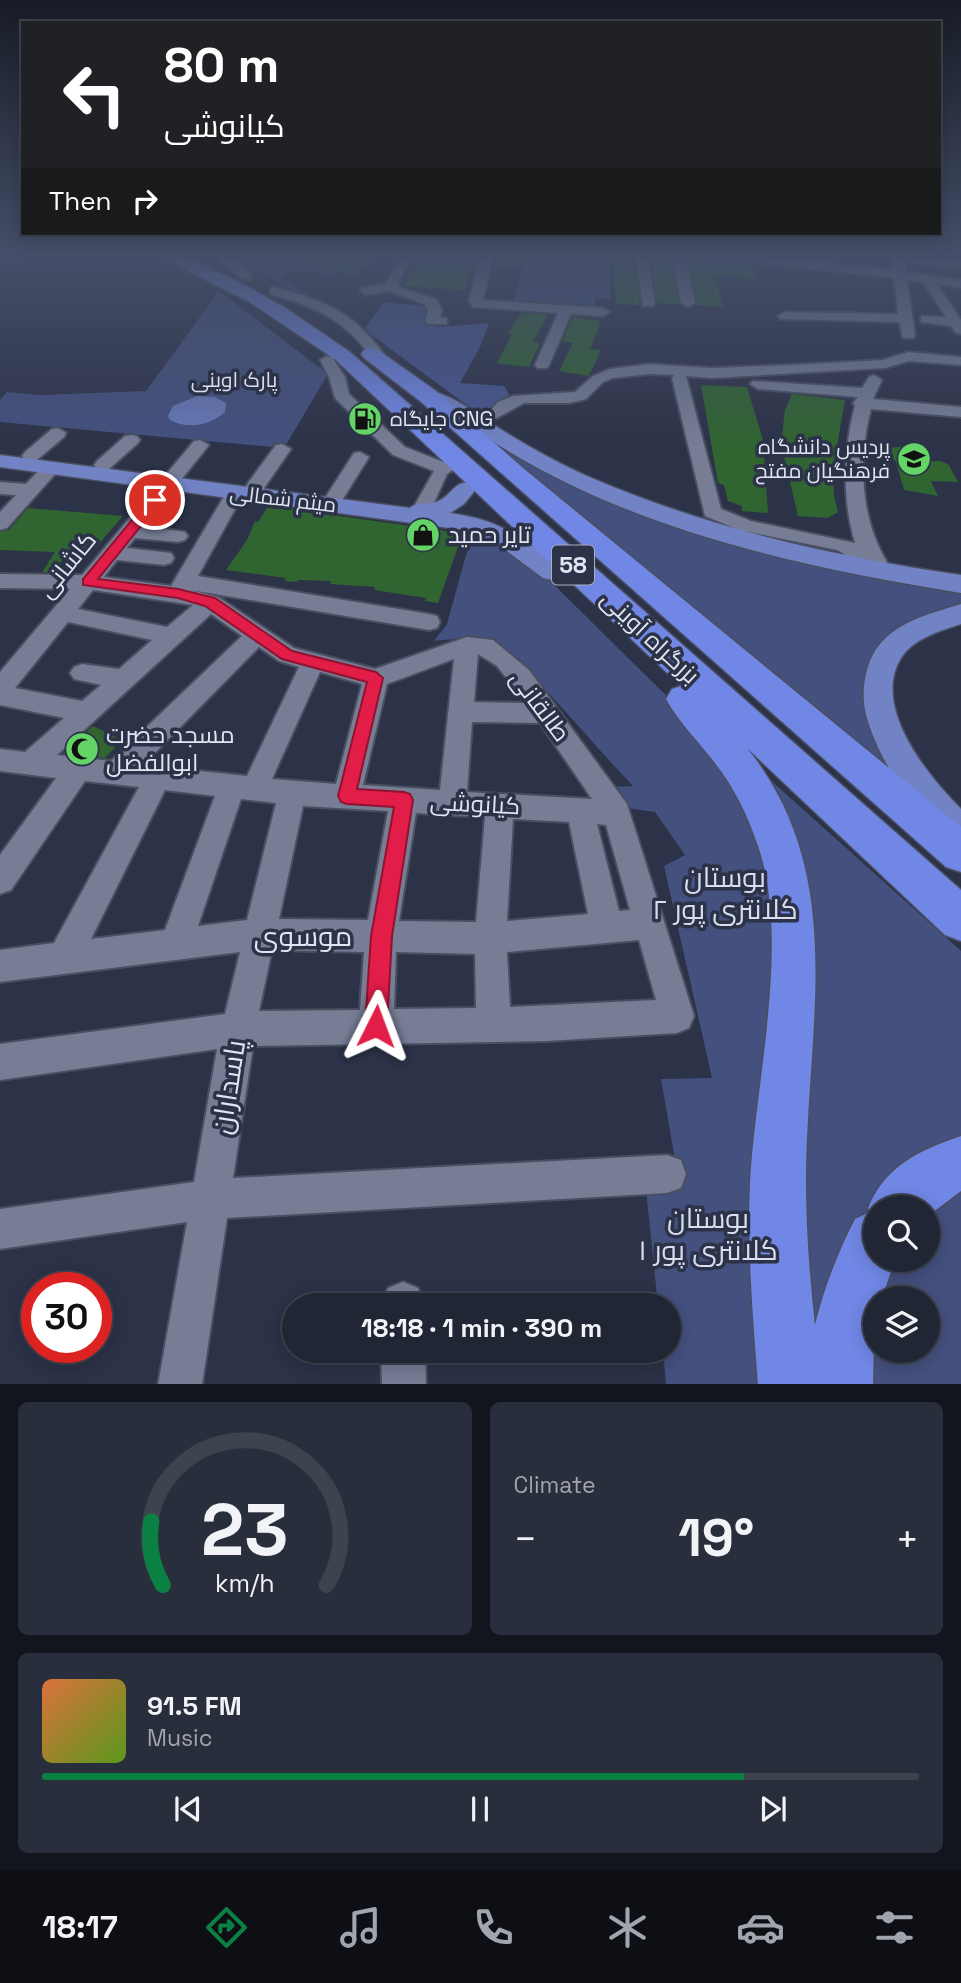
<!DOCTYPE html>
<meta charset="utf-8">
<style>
:root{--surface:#212635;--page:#292e3d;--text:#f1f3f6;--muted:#a2a5ad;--line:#3e4350;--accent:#0b8043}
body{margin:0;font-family:"Space Grotesk",Cairo,sans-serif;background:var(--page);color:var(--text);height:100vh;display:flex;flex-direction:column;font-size:26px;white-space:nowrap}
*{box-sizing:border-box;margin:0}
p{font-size:23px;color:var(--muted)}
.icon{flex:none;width:38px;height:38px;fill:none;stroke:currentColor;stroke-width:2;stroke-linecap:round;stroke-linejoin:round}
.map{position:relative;height:1384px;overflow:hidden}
.panel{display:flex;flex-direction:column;gap:18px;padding:18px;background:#12151d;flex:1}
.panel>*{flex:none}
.top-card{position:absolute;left:21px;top:21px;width:920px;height:214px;border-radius:0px;box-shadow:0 4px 18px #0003,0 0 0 2px var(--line);background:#202124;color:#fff;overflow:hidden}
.tools{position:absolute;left:863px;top:1195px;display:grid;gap:14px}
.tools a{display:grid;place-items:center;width:77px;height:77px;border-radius:50%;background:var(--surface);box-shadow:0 4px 18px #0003,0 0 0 2px var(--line);font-size:35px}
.speed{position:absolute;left:21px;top:1272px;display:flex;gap:14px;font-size:35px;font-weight:700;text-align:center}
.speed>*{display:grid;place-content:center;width:91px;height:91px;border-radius:50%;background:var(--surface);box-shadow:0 4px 18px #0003,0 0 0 2px var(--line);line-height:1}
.speed .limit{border:10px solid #d22;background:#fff;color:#111}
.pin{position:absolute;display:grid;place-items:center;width:60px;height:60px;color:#fff;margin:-30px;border:4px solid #fff;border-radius:50%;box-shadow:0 2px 7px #0007}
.me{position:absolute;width:77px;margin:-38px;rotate:3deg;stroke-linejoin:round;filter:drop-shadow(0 0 5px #0008)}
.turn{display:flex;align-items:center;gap:24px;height:147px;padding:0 28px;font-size:32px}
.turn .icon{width:91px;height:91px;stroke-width:2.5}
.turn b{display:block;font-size:49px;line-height:60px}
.then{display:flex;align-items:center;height:66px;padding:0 28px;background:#0003;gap:14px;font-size:26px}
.big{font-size:52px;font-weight:600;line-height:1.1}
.panel .widget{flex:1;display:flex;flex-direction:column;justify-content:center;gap:10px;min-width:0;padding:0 24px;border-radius:10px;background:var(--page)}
.panel .dial{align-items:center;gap:0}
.dial svg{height:182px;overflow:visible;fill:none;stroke:var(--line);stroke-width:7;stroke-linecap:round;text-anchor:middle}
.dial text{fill:var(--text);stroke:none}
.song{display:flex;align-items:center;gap:21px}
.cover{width:84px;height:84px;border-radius:10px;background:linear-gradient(135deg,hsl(20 70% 55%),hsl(90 70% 35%))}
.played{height:7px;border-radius:4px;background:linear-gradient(90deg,var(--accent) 80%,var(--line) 80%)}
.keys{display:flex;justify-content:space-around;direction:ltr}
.heat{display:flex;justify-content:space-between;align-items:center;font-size:38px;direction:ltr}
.panel .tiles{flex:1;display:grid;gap:18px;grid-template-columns:1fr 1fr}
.widget:last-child{grid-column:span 2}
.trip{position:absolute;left:282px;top:1293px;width:399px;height:70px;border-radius:35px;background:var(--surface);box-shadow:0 4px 18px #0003,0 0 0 2px var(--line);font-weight:600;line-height:70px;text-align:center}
.dock{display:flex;height:112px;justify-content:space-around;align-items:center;background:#0d0f15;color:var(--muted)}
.dock .icon{width:49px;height:49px}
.dock .selected{color:var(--accent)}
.dock b{font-size:32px;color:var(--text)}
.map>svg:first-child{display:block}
.green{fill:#44507e;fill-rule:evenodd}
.forest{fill:#475691}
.water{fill:#6778b6}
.building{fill:#306431}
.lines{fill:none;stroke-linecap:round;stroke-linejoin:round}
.minor-casing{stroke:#4a4f60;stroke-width:4}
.major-casing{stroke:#4a4f60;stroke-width:3}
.highway-casing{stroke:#4a4f60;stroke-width:3}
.minor{fill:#767d95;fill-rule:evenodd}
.major{fill:#7283c5;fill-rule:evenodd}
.highway{fill:#7087e5;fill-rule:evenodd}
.route{fill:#e11d48;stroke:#92132f;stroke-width:2}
.labels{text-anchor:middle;stroke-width:7;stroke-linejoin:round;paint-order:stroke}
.far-park-label{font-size:21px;fill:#d8ddef;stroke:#2c3247}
.far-poi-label{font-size:21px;fill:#e0e5f2;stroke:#2c3247;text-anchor:start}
.far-street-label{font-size:21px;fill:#e0e5f2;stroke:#2c3247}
.shield{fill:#2c3247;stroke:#aaafbf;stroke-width:2}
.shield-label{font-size:23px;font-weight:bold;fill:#e0e5f2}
.poi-label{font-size:24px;fill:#e0e5f2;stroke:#2c3247;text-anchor:start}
.street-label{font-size:24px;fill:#e0e5f2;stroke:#2c3247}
.near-park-label{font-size:28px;fill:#d8ddef;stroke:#2c3247}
.near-street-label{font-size:28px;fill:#e0e5f2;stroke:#2c3247}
</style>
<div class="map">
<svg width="961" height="1385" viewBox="0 0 961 1385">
<rect width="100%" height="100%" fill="#2c3247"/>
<path class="green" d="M232,252H308L304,256V262L314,261L316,265L309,267L322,268L339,274L289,271L281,278L319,301L309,300L238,260Z
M527,252H600L601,259H609L611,299H595V305L514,300Z
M219,291L328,374L284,448L0,422V400L7,392L42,395L146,391Z
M468,421L588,489L961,590V608L946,610L870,684L961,839Z
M474,526L537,568L695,724L771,853L778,1384H666L663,1351H668V1306L658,1305L645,1180L678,1177L661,1079L712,1078L664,866L685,855L655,812L619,807L613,787L633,786C589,740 550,690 503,647C481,634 458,639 434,641L447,624Z
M757,768L961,951V1146L882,1198L863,1226L805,1384L793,1133Z
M961,1184V1384L858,1385L866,1304L883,1260H928V1208ZM875,1298H928V1351H875Z"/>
<path class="forest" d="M384,302L430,307L427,321L429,324L439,327L489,323L480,347L460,383L504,386L510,396L480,415L369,333L365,328Z"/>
<path class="water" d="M197,396L215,397L226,403L225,412C211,425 188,430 170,420L168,416L173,406Z"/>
<path class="building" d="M318,252H378L367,266L358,270L356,275L333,271L310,260Z
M496,252H519L517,267L494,266Z
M612,253L633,254L640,305L616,304Z
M650,259L671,260L679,304L657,303Z
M688,262L751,265L757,280L714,275L724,307L696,305Z
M429,264L473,266L464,290L404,286L413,267Z
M521,313L548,315L533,342L540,343L529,367L497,363L512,334H508Z
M573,317L601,321L590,349L601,350L589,376L559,371L573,343L562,341Z
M701,385L747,387L763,440L768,513L742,511V506L728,501L724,485L718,483Z
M792,394L845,400L833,469L834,496L838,512L828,518L798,516L781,444L785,410Z
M911,446L912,455L920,462L941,461L949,465L958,482L931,481L938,496L904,490L896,462L883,448Z
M268,506L446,531L463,533L438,603L425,601L426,598L374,590L375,587L330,584L331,581L298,580L297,582L284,581L286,578L226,570L247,540L255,521L258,522Z
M28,508L123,516L91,553L69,552L53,572H42L55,552L0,550V532L9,530Z
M93,726L122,740L105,758L63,753Z"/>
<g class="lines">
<g class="minor-casing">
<path id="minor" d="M218,252H230L232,257L251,273V279H243L223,262Z
M404,252L478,253L479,257L473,261L411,260L398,282L400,288L436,299L442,310L440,317L447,318V324H427L425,321L428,310L426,305L389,291L366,295L360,291L361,288L386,284Z
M482,252H494L483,300L603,308L610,312L603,316L571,314L549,365L547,368H537L535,365L558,313L473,307L469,301Z
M635,252H727L893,270L891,252H903V256L961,259V267L904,263L906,272L961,280V288L937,284L961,320V334L956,333L951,326L921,322V316L946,317L923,282L907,280L915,335L913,338H903L899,322L780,319L778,316L785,312L898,314L894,278L714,258L708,262L685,259L695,303L688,307L681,303L673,258L647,256L655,303L653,306H643Z
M275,287C329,301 359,316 390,363L383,367L378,366C347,321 322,309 270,294V288Z
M908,352L961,357V365L909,361L885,368L712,378L686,376L721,509L751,521L855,543C842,500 843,450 855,406L853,403L858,397L758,389L750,384L753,381L862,388L869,377L874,375L882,380L873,399L961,407V417L871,409C858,459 860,518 887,562L884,567H872L869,573H855L844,554L837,550L739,530L705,516L672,378L674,375L649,374L613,378L603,382L586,399L569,403H524L495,419L487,414L498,402L513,396L575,392L593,376L610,369L649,364L712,368L810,364L883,360Z
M327,356L332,357L345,377L349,394L405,447L451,465L454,469L447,474L429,514H415L412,510L434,471L393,455L335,398L329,377L320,360Z
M58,428L66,433L64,437L37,460H25L22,456L25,452L52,429Z
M131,435L137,436L140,440L137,444L109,469H97L94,465L97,461L125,436Z
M200,440L209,445L144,526L185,532L188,536L185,540L178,542L135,538L127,548L171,553L174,558L171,563L164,565L117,560L104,577L171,586L226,493L235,487L244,493L198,576L429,614L437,616L440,622L437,628L429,630L191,590L218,597L294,648L375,669L467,637L493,640L529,670L627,804L694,1016L689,1028L677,1033L547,1041L253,1046L233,1178L667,1155L681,1160L686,1174L681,1188L667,1193L227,1218L202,1385H158L187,1222L0,1249V1209L194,1182L217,1049L0,1080V1044L225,1014L240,952L0,982V950L54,943L139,787L85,781L11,890L0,894V855L56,778L0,771V749L25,752L64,718L0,705V672L70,589L0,588V574L82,575L194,441ZM93,590L193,605L167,627L78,609ZM211,614L242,636L111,761L57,755ZM68,622L152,640L119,669L82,664L74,667L70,673L74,679L101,685L82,701L15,688ZM259,647L279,661L299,667L247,776L143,765ZM478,654L497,666L526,703L474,702ZM454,659L440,790L363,785L387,684ZM320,672L362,684L336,784L272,779ZM472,722L540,723L592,799L467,792ZM165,790L215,796L165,930L91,939ZM241,799L276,803L247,920L198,926ZM303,806L388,811L368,920L279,919ZM416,813L485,817L476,922L399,921ZM513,819L569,822L588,914L507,921ZM597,824L606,825L630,910L619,911ZM639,940L656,1000L510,1007L507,952ZM272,950L364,952L360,1010L259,1011ZM396,952L475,954L476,1008L394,1009Z
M282,444L291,449L262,491H248L246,487L248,483L276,445Z
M360,452L369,457L341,502L334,504L327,502L325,498L354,453Z
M51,463L60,468L57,472L7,528L0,530V512L16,495L0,494V482L26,484L45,464Z
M403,1282L418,1288L424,1306H382L388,1288Z
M381,1351H425L426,1385H382Z"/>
</g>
<g class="major-casing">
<path id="major" d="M428,390C457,397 478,415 502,430C529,447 558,463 587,476C707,528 832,556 961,575V593C788,565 608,525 464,422C454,415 423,402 418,396L421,392Z
M0,455L410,508C418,501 427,505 436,502C453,496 454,478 474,483L477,488L464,504L450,513C501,520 520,537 561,566L565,572L561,578L552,580L543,578L496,543L471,531L0,467Z
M961,604V624C940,631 914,638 901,658C871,707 928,776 961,809V848C922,833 873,751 865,710C861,689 866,660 880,644C900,620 933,613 961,604Z"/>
</g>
<g class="highway-casing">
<path id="highway" d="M150,252H173L237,281L284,307L350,352L961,890V941L945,935L747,748C841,865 813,1001 807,1138C804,1201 808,1262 815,1325C824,1288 838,1252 855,1219L870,1212L868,1208C885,1166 920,1150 961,1136V1191L928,1216V1208H875V1260H895L882,1298H875L873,1385H758C753,1318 747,1250 750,1183C755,1083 791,942 758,846C747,813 733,785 711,758C696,739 678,721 666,699L672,689L681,686L336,360L248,301Z
M371,348L378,350L436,391L523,468L961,827V872L946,867L420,401L364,358L361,354L364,350Z"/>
</g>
<use href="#minor" class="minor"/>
<use href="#major" class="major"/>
<use href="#highway" class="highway"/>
</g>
<linearGradient id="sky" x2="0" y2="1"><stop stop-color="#181c27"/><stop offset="0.57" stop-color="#454f69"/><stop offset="1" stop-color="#454f69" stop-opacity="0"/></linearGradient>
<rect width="961" height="446" fill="url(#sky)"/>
<path class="route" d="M155,496L162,500L98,579L178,589L215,598L292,651L376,672L383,678L357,789L404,792L410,794L413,800L392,936L387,1026L384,1034L376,1037L368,1034L365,1026L371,936L394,807L347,804L341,802L338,796L367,682L282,659L205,606L178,598L83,585V579L151,497Z"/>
<defs>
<g id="fuel-disc" transform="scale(1.75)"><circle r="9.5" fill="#65d467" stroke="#2c3247"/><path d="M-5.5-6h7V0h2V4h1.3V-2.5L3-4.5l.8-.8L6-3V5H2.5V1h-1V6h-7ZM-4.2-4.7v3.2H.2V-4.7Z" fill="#111"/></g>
<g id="university-disc" transform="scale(1.75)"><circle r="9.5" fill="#65d467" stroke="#2c3247"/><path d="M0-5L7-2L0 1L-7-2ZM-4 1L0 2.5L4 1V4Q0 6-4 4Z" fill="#111"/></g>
<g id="shop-disc" transform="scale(1.75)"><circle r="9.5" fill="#65d467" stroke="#2c3247"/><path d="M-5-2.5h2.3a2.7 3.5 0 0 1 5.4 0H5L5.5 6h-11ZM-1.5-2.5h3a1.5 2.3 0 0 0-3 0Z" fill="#111"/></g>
<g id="mosque-disc" transform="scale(1.75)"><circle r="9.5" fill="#65d467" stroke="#2c3247"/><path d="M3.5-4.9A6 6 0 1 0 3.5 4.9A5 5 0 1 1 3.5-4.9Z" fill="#111"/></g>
</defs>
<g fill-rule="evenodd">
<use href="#fuel-disc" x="365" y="419"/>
<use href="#university-disc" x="914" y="459"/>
<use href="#shop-disc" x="423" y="535"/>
<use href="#mosque-disc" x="82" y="749"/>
</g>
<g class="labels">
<g class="far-park-label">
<text x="234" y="387">پارک اوینی</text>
</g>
<g class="far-poi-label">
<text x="390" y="426">جایگاه CNG</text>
<text x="890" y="454" text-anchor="end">پردیس دانشگاه<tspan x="890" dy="24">فرهنگیان مفتح</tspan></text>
</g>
<g class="far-street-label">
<text transform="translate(283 499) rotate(7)" y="7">میثم شمالی</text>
</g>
<rect class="shield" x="552" y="545.5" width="42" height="39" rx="5"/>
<g class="shield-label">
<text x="573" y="573">58</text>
</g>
<g class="poi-label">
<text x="448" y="543">تایر حمید</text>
<text x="106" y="743">مسجد حضرت<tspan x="106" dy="28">ابوالفضل</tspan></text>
</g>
<g class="street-label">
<text transform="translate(67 565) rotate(-51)" y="8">کاشانی</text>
<text transform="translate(650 637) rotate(43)" y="8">بزرگراه آوینی</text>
<text transform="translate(540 706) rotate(53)" y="8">طالقانی</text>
<text transform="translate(475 804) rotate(3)" y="8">کیانوشی</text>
</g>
<g class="near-park-label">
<text x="725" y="887">بوستان<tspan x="725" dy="32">کلانتری پور ۲</tspan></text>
<text x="708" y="1228">بوستان<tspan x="708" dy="32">کلانتری پور ۱</tspan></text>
</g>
<g class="near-street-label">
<text x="303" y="946">موسوی</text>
<text transform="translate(228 1087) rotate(-81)" y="10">پاسداران</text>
</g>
</g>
</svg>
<div class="tools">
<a><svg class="icon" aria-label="search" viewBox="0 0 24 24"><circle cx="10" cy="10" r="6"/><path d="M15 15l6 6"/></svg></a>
<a><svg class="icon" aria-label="layers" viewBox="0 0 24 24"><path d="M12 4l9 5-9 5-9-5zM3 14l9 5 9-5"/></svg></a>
</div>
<div class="speed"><div class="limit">30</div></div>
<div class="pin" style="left:155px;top:500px;background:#d93025"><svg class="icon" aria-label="arrive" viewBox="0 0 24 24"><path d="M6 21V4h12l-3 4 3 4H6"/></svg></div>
<svg class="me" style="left:376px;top:1026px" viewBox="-20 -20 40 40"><path d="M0-17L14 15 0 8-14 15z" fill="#e11d48" stroke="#fff" stroke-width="4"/></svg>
<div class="trip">18:18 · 1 min · 390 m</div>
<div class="top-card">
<div class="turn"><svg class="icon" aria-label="left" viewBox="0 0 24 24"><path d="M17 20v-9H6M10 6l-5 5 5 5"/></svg><div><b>80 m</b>کیانوشی</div></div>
<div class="then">Then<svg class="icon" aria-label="right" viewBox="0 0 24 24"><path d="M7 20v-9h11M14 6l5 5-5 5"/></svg></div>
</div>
</div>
<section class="panel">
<div class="tiles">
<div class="widget dial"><svg viewBox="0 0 100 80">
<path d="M14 69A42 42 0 1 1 86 69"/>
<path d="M14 69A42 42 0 0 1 9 41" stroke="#0b8043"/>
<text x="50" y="56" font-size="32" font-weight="700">23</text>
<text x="50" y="72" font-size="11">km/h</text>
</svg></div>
<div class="widget"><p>Climate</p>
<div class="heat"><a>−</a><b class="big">19°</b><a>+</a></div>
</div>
<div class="widget">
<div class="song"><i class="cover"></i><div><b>91.5 FM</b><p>Music</p></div></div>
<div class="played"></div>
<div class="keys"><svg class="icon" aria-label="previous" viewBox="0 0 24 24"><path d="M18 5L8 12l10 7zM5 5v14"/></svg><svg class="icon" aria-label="pause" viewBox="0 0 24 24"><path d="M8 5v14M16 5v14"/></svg><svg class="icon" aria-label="next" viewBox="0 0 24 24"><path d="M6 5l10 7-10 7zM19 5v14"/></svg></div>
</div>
</div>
</section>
<nav class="dock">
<b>18:17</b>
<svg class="icon selected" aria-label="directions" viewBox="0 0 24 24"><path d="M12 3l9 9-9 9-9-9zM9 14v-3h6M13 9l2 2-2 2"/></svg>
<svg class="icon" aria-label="music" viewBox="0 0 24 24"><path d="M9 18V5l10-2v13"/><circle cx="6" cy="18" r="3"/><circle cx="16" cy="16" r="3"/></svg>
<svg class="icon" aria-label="phone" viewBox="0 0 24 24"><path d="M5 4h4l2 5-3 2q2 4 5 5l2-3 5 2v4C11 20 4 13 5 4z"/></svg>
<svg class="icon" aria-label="climate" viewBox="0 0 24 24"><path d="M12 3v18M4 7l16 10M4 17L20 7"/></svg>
<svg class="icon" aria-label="car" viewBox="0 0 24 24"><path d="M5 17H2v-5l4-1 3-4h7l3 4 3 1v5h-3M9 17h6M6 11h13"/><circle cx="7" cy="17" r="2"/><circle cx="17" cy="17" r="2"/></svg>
<svg class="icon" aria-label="filters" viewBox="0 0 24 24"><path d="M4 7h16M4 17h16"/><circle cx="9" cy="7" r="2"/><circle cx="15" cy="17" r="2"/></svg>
</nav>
